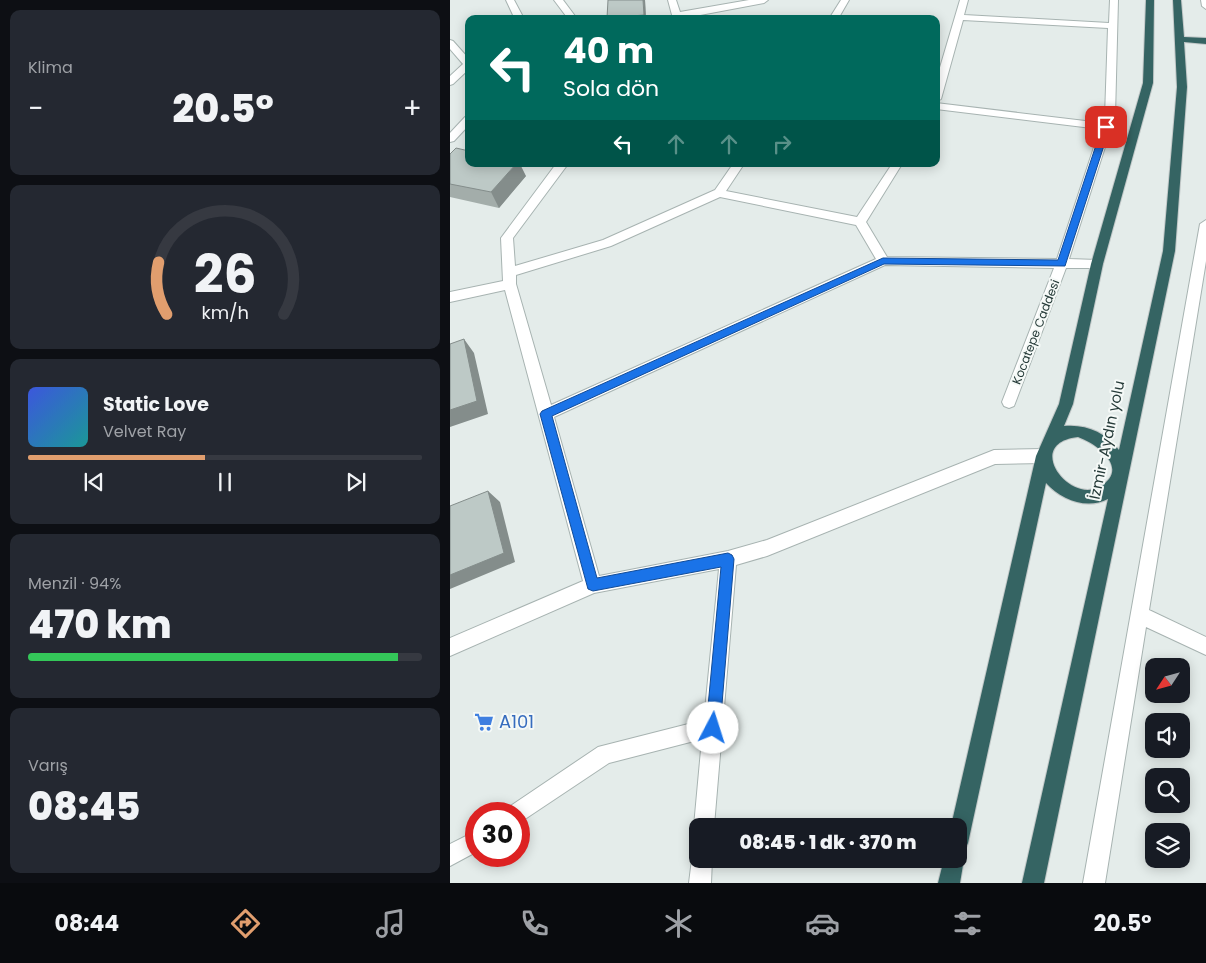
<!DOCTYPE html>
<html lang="tr">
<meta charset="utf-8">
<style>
:root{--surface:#171b24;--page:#242831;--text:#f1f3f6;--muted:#9ea1a6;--line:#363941;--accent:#e19e6e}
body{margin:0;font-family:Poppins,sans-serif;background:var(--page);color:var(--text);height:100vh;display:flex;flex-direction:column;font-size:19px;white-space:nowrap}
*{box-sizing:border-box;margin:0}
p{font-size:16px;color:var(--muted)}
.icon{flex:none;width:28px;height:28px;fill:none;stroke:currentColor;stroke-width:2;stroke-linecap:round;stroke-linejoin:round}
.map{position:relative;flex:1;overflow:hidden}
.sheet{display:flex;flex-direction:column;gap:10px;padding:10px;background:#0d0f14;width:450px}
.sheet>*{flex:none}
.hud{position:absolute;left:15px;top:15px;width:475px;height:152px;border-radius:10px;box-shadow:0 2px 12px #0003;background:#00695c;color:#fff;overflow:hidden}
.needle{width:32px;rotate:234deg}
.tools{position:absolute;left:695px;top:658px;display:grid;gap:10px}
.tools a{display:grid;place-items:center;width:45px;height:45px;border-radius:10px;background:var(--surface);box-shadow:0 2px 12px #0003;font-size:25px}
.speed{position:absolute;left:15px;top:802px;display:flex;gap:10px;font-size:25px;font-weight:700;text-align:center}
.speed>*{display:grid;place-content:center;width:65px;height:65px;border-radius:50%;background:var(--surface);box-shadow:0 2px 12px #0003;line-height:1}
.speed .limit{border:8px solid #d22;background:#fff;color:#111}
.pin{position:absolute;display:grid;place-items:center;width:42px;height:42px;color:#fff;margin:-21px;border-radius:10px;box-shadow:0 2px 8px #0006}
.me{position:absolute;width:55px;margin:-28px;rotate:5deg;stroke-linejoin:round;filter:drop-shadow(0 0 4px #0008)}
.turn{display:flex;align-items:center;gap:18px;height:105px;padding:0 15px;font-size:22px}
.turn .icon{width:65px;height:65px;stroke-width:2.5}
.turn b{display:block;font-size:35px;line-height:42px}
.lanes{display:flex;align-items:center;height:48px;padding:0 15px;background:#0003;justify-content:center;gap:25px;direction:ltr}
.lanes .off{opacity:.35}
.big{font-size:38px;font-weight:800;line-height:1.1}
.sheet .widget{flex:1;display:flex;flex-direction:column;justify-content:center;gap:8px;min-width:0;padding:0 18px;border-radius:10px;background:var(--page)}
.sheet .dial{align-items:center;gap:0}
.dial svg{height:130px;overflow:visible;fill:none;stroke:var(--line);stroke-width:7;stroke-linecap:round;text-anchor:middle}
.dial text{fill:var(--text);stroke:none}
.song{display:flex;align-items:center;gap:15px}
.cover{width:60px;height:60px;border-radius:8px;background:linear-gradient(135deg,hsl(230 70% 55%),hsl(180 70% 35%))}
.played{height:5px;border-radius:2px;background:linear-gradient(90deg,var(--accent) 45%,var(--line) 45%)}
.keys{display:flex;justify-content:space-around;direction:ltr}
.heat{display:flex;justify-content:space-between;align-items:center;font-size:28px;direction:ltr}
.charge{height:8px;border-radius:4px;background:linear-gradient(90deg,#34c759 94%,var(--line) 0)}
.trip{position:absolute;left:239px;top:818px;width:278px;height:50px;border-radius:10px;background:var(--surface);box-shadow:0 2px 12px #0003;font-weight:800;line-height:50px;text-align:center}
.menu{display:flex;height:80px;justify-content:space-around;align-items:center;background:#090b0e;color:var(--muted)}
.menu .icon{width:35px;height:35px}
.menu .selected{color:var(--accent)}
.menu b{font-size:22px;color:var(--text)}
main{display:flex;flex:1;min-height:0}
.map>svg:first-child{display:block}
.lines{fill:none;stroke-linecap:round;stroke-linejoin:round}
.minor-casing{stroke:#a7b3b1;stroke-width:2}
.highway-casing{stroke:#c2c8c8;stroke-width:2}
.minor{fill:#fff;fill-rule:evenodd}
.highway{fill:#356463;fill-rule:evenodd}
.wall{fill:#a3adaa}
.shaded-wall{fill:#848d8b}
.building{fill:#bdc9c6;stroke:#848d8b}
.route{fill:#1a73e8;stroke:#114b97}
.labels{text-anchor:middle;stroke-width:4;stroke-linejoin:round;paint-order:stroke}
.far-street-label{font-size:12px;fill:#263b39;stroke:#f5f9f7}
.street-label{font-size:15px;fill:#263b39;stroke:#f5f9f7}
.near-shop-label{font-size:18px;fill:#366cbe;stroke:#f5f9f7;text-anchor:start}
</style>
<main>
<section class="sheet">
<div class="widget"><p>Klima</p>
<div class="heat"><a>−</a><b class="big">20.5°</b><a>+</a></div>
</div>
<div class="widget dial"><svg viewBox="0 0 100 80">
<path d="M14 69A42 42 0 1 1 86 69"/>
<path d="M14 69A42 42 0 0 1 9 37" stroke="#e19e6e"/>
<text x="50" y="56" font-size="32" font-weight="700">26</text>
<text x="50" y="72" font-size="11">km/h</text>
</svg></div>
<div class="widget">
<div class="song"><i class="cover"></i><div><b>Static Love</b><p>Velvet Ray</p></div></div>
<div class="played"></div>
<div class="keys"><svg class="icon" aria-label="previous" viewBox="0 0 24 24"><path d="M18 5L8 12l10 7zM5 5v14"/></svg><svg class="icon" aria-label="pause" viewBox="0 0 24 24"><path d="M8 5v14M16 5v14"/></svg><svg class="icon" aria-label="next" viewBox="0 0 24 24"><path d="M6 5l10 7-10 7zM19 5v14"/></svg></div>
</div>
<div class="widget"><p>Menzil · 94%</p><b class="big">470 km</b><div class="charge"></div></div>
<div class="widget"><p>Varış</p><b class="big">08:45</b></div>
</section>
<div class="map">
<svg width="756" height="883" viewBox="0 0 756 883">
<rect width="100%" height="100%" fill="#e4ecea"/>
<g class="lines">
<g class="minor-casing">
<path id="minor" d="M56,0H64L72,15L69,19H60L63,15Z
M104,0H113L125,16L124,18L114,19L116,16Z
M218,0H226L230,12L299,0H318L314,3L229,19H220L222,15Z
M391,0H399L388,19H379Z
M510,0H518L514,15L659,23L660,0H668L665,116L619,259L647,260L653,264L647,268H616L564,406L559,408L554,406L552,402L604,268L435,265L104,417L149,576L278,551L317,540L544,450L594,449L599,451L602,456L599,461L594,463L545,464L317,556L286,565L264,826H248V834L244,826L252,739L159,763L69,823V814H56L59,807L148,747L254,720L269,569L144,593L0,656V638L133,581L55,290L0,302V292L53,281L51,238L106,164H118L63,238L65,266L153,240L265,190L283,164H294L276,191L407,217L442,164H452L416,222L437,257L607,259L650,129L486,109V103L652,123L655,116L658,28L513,20L491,99L486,102V81ZM270,197L406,225L426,259L101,405L66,284V275L161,246Z
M751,0H756V9L752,6Z
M0,40L3,41L19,59V69L3,84L0,85V76L13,64L0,49Z
M19,116V125L4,141L0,142V133L15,117Z
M756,220V261L699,610L756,637V655L696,627L655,883H633L750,224Z
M26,831V852L0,866V844Z
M248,850V859H262L261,883H239L242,859L245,852Z"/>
</g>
<g class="highway-casing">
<path id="highway" d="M696,0H704L703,83L653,264L623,404L614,426C636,424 655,432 669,450L713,251L727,87L723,0H731L734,37L756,38V44L734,42L737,87L725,251L594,883H572L658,499C637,510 611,500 596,483L518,843L515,850L512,852L514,859L510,883H488L494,859H508V826H501L586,456L609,404L641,264L693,83ZM628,437C650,445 680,470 649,487C619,504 573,443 628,437Z"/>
</g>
<use href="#minor" class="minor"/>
<use href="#highway" class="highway"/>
</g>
<path class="wall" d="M158,0H195L196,19H158Z
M0,154L76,176L49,208L0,197Z"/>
<path class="shaded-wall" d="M193,0H195L196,19H195L194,15Z
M66,164H70L76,176L49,208L41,192Z
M14,339L24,353L38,414L0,427V410Z
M38,491L50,502L65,562L0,589V575Z"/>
<path class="building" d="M158,0H193L194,15L157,18Z
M6,148L19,151V164H66L41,192L0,184V154Z
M14,339L27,401L0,410V344Z
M38,491L54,553L0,575V506Z"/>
<path class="route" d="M656,125L660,127L615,266L434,264L102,416L147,578L278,553L282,555L284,559L270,728L268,733L263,735L258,733L256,728L271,567L143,591L138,589L90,414L92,411L433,258L608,260L652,127Z"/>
<defs>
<g id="supermarket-bare" transform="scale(1.5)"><path d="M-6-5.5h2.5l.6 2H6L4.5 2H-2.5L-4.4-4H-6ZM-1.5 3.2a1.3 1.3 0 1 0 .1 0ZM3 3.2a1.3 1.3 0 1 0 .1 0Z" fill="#3f7fe0" stroke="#f5f9f7" stroke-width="2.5" paint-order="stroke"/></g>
</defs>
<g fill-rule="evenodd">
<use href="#supermarket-bare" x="34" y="722"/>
</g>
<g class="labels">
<g class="far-street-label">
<text transform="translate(586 332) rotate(-69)" y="4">Kocatepe Caddesi</text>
</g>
<g class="street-label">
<text transform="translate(657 440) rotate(-78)" y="5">İzmir-Aydın yolu</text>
</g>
<g class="near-shop-label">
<text x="49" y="728">A101</text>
</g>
</g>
</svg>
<div class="tools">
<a><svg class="needle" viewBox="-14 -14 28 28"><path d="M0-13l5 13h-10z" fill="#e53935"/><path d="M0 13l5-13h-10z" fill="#9ea1a6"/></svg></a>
<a><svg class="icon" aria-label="sound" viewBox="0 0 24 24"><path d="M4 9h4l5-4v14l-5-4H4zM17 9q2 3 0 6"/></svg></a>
<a><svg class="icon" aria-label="search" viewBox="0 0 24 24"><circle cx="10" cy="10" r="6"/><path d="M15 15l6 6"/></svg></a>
<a><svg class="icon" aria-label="layers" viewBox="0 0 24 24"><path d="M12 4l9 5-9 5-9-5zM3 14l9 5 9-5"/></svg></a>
</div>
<div class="speed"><div class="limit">30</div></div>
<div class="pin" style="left:656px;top:127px;background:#d93025"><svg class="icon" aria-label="arrive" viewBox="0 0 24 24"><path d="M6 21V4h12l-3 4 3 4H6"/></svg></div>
<svg class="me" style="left:263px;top:728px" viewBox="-20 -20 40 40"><circle r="19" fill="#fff"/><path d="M0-13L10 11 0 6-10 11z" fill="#1a73e8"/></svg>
<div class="trip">08:45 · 1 dk · 370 m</div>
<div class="hud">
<div class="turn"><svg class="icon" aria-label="left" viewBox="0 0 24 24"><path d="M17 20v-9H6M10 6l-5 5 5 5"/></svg><div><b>40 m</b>Sola dön</div></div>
<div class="lanes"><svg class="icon" aria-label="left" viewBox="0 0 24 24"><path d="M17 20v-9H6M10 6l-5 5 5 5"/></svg><svg class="icon off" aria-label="ahead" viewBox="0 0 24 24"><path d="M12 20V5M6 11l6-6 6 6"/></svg><svg class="icon off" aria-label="ahead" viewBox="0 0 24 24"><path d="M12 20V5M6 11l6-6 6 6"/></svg><svg class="icon off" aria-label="right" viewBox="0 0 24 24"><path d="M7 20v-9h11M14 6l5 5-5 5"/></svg></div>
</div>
</div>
</main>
<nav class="menu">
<b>08:44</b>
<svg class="icon selected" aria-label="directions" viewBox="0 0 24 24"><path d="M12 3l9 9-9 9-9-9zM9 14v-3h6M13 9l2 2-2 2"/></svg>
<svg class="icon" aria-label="music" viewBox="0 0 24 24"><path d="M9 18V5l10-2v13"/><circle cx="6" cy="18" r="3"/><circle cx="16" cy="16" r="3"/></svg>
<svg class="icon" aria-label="phone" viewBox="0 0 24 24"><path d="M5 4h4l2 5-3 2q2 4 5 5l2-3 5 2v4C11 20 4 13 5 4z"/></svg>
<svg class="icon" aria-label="climate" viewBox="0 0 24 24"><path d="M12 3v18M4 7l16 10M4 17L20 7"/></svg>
<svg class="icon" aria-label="car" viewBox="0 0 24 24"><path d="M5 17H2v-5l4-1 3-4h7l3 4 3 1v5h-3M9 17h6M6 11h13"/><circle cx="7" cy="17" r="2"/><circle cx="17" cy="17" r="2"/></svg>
<svg class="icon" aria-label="filters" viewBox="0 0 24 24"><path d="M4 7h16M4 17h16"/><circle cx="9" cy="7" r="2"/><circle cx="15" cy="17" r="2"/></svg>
<b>20.5°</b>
</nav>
